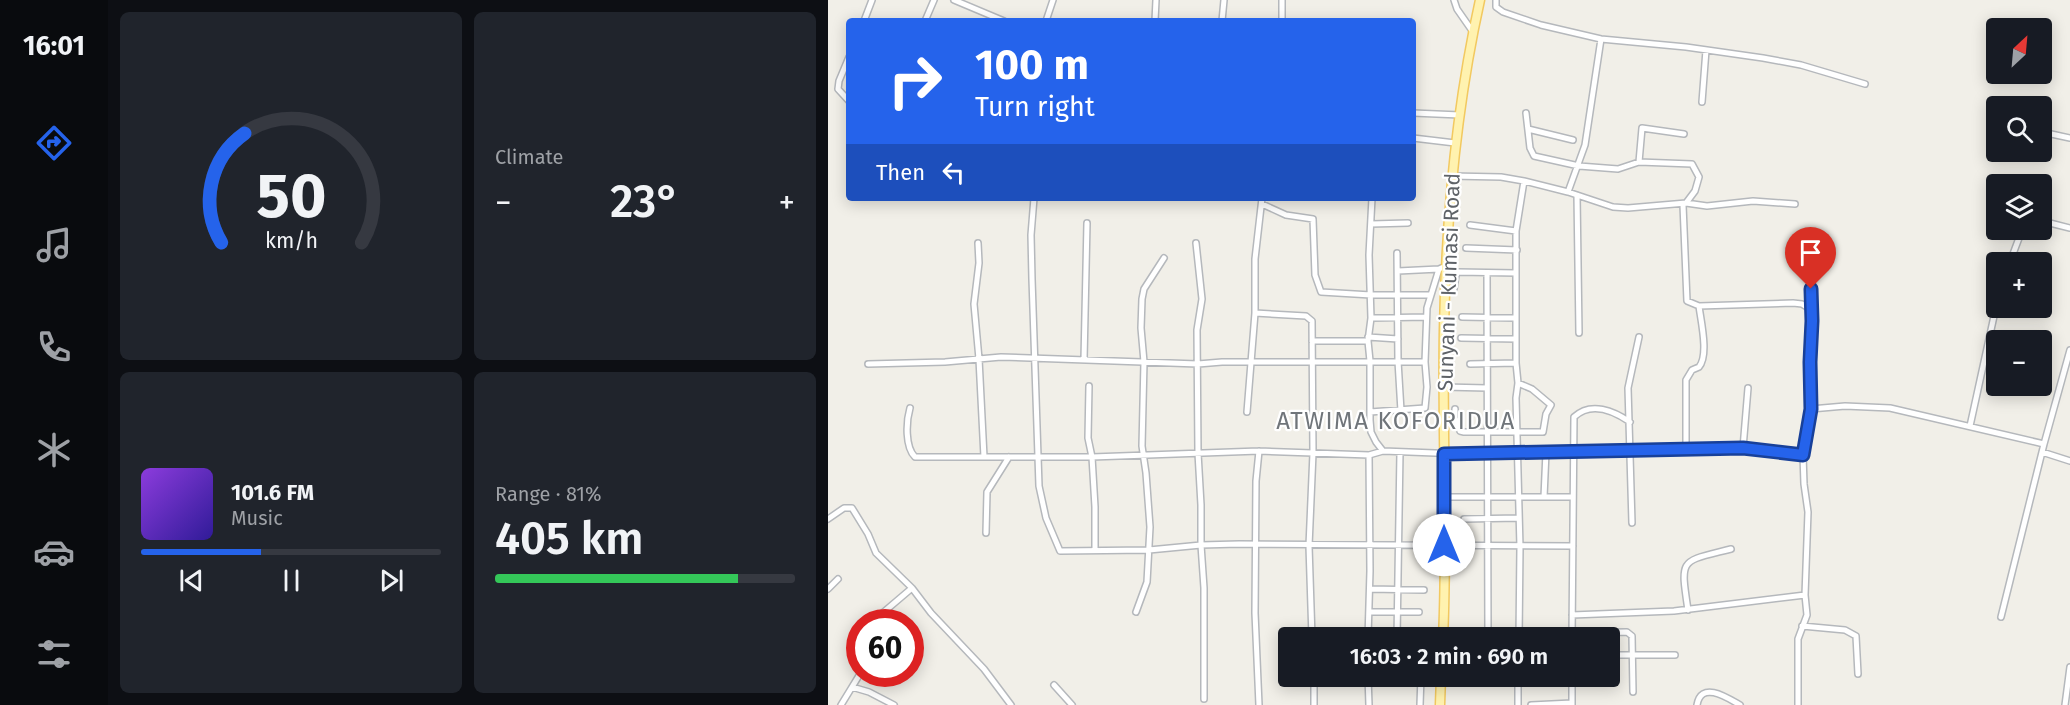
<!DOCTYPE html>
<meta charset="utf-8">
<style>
:root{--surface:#171b24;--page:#20242c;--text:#f1f3f6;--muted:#9ea1a6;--line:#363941;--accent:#2563eb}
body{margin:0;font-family:"Fira Sans",sans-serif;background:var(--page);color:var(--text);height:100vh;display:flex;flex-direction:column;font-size:22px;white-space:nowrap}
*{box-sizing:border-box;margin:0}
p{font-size:20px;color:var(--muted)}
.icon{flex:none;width:33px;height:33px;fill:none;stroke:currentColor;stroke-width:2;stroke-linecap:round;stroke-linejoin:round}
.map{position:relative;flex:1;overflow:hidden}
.drawer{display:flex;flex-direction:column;gap:12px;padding:12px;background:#0d0f14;width:720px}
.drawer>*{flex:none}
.top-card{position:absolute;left:18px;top:18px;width:570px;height:183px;border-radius:6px;box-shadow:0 3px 15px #0003;background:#2563eb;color:#fff;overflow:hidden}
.needle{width:39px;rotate:26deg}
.buttons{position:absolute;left:1158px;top:18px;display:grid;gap:12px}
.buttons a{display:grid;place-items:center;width:66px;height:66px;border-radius:6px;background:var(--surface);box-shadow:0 3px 15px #0003;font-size:30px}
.speed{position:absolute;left:18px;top:609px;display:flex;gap:12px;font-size:30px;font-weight:700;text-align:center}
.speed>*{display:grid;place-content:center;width:78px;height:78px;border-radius:50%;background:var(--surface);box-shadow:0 3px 15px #0003;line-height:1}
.speed .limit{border:9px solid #d22;background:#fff;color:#111}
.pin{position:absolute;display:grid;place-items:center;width:51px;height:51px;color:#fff;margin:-62px -26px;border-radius:50% 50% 50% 0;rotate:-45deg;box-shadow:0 0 6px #0007}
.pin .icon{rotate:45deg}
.me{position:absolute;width:66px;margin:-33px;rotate:0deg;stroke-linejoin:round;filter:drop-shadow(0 0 4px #0008)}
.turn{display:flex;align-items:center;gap:21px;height:126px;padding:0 30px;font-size:27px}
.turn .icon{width:78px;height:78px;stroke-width:2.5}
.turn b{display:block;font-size:42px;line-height:51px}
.then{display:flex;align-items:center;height:57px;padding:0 30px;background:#0003;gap:12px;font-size:22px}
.big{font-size:45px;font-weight:600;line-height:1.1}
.drawer .widget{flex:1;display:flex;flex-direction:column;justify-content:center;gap:9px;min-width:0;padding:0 21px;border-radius:9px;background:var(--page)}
.drawer .dial{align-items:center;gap:0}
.dial svg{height:156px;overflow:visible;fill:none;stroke:var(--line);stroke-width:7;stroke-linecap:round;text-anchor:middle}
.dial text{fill:var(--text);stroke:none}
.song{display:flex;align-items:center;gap:18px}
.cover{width:72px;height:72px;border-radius:9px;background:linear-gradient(135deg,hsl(270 70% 55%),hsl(250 70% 35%))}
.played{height:6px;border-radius:3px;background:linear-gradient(90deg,var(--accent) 40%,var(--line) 40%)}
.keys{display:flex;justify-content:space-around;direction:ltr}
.heat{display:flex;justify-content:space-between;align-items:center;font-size:33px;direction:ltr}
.charge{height:9px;border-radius:4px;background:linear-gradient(90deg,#34c759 81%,var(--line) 0)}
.drawer .tiles{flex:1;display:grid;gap:12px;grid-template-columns:repeat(2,1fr)}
.trip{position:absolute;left:450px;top:627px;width:342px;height:60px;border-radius:6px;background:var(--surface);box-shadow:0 3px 15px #0003;font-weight:600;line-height:60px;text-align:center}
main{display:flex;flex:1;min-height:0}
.tab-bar{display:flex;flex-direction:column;width:108px;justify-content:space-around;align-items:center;background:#090b0e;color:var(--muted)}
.tab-bar .icon{width:42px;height:42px}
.tab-bar .on{color:var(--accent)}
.tab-bar b{font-size:27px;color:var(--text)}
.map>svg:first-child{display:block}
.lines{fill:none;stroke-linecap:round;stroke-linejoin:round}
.street-casing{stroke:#b5b8bc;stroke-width:8}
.primary-casing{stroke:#f2c960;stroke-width:11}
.street{stroke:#fff;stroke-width:5}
.primary{stroke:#fff2af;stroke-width:8}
.route-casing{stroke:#184099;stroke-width:15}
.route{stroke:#2563eb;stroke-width:10}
.labels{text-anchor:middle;stroke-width:4.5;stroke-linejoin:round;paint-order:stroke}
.street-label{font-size:21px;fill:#5f6368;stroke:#fff}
.quarter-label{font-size:24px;letter-spacing:1.5px;fill:#70757a;stroke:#fff}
</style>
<main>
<nav class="tab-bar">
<b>16:01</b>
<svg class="icon on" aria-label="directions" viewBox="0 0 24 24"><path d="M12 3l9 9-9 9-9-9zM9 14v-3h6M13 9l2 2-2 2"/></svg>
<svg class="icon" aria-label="music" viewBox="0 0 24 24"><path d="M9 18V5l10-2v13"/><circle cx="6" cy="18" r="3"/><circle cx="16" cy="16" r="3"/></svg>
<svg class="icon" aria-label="phone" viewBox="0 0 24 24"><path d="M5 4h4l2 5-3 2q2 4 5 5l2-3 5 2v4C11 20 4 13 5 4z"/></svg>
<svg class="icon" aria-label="climate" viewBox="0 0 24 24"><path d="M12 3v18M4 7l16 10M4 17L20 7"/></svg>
<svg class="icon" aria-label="car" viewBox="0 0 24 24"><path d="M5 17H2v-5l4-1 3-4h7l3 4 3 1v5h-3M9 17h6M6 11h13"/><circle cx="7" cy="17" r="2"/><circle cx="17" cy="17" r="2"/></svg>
<svg class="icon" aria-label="filters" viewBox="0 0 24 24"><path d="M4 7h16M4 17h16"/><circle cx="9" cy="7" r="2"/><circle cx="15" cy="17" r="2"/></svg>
</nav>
<section class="drawer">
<div class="tiles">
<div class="widget dial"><svg viewBox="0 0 100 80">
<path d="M14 69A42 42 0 1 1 86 69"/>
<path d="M14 69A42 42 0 0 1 26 13" stroke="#2563eb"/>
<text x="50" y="56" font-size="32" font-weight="700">50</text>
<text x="50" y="72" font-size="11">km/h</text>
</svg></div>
<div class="widget"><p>Climate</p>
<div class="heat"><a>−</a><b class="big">23°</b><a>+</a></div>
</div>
<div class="widget">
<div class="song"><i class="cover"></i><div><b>101.6 FM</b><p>Music</p></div></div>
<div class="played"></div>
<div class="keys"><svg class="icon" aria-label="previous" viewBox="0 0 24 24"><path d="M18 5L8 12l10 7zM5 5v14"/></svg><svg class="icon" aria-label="pause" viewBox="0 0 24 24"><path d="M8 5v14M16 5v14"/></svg><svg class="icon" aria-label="next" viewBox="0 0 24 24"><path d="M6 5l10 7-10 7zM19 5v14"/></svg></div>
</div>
<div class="widget"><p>Range · 81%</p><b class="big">405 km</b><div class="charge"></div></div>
</div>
</section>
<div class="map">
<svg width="1242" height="705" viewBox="0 0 1242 705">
<rect width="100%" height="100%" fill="#f1efe8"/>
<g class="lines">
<g class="street-casing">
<path id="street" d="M126,0L176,21
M626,0L629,9L645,32
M668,0V7L675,12L713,25L773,39L858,47L935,58L973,65L1037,84
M36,21L44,0
M97,21L106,0
M218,21L225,0
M327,21L328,0
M394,21L396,0
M454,21V0
M21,57L11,81L10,89L21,101
M874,102L878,50
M585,113L632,115
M698,113L702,148L706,156L751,166L790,169L811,162L864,164L871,177L867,191L858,203
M700,129L745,140
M1214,132L1242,138
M585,138L627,143
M811,162L814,128L856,134
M623,176L673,177L696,181L688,231V363L690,383L688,398L692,547L691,638
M696,181L740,192L785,207L800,208L858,203L879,206L925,201L967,204
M740,192L757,145L773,39
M749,195L751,333
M206,198L203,235L204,279L211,486L218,518L232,551L321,550L373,545L411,544L745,546
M544,198L541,255L543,318L540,341L542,361V420L543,432L548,442L555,451
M434,204L458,215L485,219L487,275L493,292L543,295H602
M855,205L859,301L871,306L965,303L974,304L984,310
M1214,221L1242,228
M543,224L580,223
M642,225L688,231
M150,243L151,263L146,304L151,359L156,457
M368,243L374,299L369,330L370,453L373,505V545L376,588V699
M982,246L984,321L982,362L983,409
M638,248L689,250
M569,253L570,361L573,411
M1182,262L1194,230
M570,271L611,269
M659,273L660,637
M626,289L628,275L630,272L688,273
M427,313L478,316L484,321L485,453L481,546L484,638
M634,317L688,318
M543,318L598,317
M540,337L570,339
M633,338L688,339
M484,341H540
M256,360L259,223
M40,364L117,362L173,357L370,364L394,362H597L599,308L611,269L618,266
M642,364L688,363
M261,386L260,438L264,457L267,507V550
M616,387L659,388
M82,408C78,422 77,447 87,457H264L431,451L541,455L555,451L633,454L915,448L975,455
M627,409V418L632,431L636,432H715L718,414L723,405L704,389L690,383
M419,412L427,313V259L434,198
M542,412L597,408L599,387L597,362
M1142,426L1168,307
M915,448L920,388
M858,450V380L864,370L871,367C881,355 873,322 871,306
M1214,452L1242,461
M616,497H745
M716,497L718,452
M0,519L16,508H24L40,534L48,553L84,588L103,613L156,669L183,705
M636,519L691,518
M804,523L800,388L811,337
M158,533L159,492L181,457
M0,589L10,579
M542,589L596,590
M860,610C852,557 852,562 903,549
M308,612L319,582L322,527L318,473L314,446L316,362L313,328L314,299L316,289L336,258
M541,612H591
M744,615L846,611L977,595
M1173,617L1216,444L1242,350
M44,622L84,588
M974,626L1017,630L1028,636L1030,674
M744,633L799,632L804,636L805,692
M32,634L26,640V643L32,647
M484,636H540
M540,638L542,571L541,455
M569,638L572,452
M594,638V637
M744,638L746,417C763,401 786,411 802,422
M782,655H847
M486,676V705
M540,676L541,705
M633,677H690
M226,685L244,705
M24,687L41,692L66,705
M13,705L32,674
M431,705L427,613L428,481L431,451
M592,705L593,676
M690,705V676
M703,705L744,703
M744,705V676
M869,705C873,680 900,698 912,705
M970,705V639L979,615L977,595L980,512L976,484L975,455L983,409L1017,406L1062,408L1216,444
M1237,705L1242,667"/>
</g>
<g class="primary-casing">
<path id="primary" d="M615,638C620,535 614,432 616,329C618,218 628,108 652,0
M612,705L613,676"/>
</g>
<use href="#street" class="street"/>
<use href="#primary" class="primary"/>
</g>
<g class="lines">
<g class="route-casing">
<path id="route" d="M616,545V454L915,448L975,455L983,409L982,362L984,321L983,289"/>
</g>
<use href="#route" class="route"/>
</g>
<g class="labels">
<g class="street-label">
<text transform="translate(621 282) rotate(-88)" y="7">Sunyani - Kumasi Road</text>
</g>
<g class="quarter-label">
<text x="568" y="429">ATWIMA KOFORIDUA</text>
</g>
</g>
</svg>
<div class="buttons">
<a><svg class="needle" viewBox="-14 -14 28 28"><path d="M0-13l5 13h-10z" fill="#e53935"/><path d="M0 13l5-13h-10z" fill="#9ea1a6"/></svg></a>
<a><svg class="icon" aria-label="search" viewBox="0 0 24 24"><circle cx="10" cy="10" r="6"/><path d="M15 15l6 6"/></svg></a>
<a><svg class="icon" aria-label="layers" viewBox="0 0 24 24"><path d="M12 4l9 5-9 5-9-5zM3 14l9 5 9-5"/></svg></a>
<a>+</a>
<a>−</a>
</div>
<div class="speed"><div class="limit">60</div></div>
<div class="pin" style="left:983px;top:289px;background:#d93025"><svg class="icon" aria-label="arrive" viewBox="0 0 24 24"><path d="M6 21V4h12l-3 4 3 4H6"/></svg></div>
<svg class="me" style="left:616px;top:545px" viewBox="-20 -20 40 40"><circle r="19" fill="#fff"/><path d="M0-13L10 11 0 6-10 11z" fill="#2563eb"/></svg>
<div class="trip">16:03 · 2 min · 690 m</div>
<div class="top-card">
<div class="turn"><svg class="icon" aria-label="right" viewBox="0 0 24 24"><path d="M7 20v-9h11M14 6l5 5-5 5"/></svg><div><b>100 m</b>Turn right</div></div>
<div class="then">Then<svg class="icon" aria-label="left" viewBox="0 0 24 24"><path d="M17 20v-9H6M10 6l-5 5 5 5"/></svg></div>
</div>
</div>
</main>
